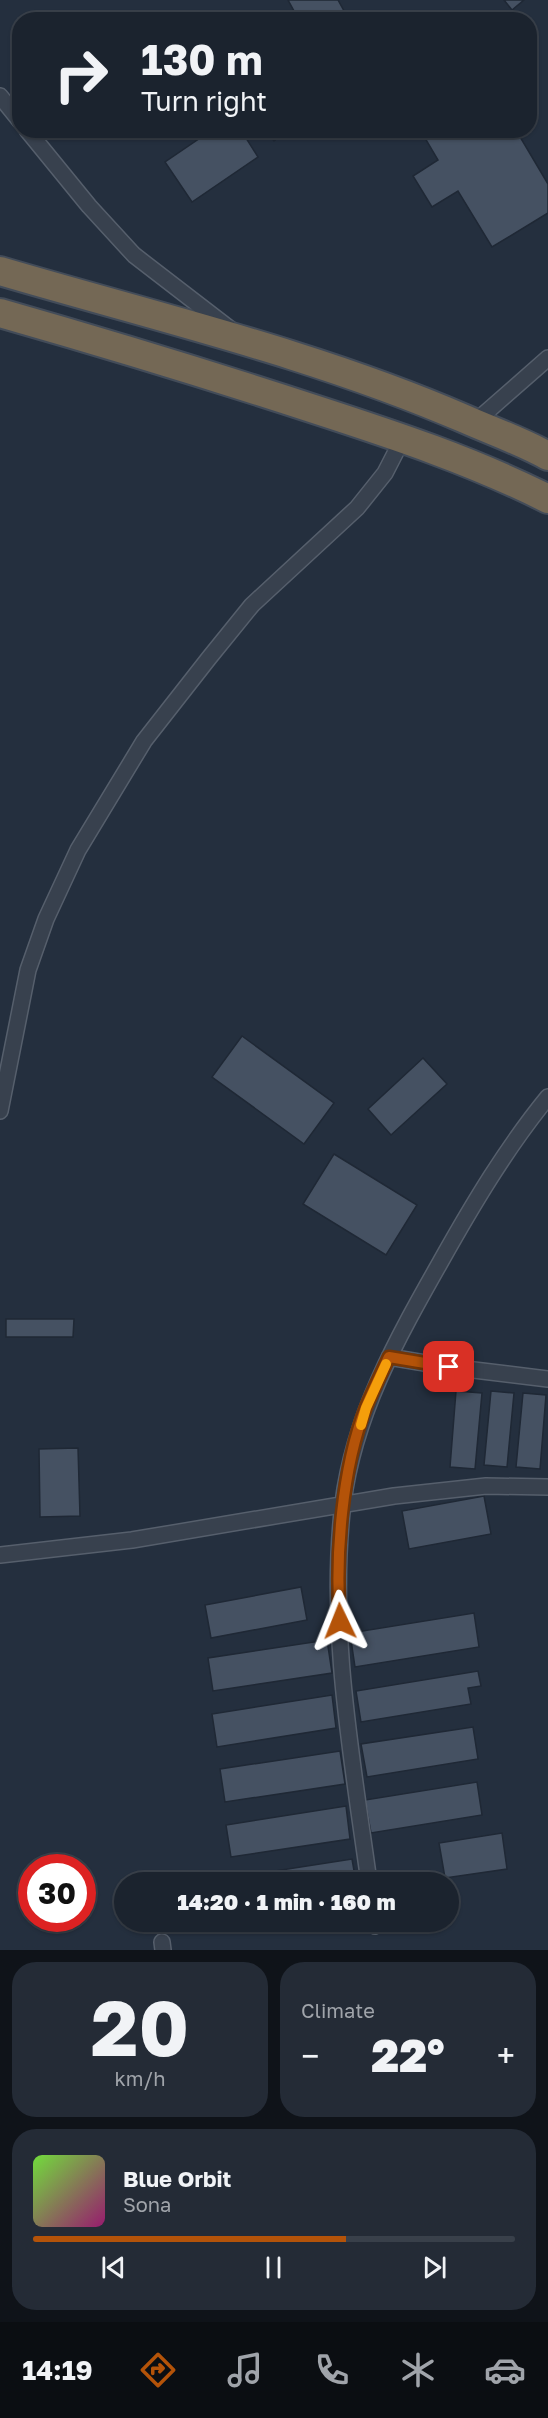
<!DOCTYPE html>
<meta charset="utf-8">
<style>
:root{--surface:#1b232e;--page:#242b36;--text:#f1f3f6;--muted:#a0a4aa;--line:#39404a;--accent:#b45309}
body{margin:0;font-family:"Golos Text",sans-serif;background:var(--page);color:var(--text);height:100vh;display:flex;flex-direction:column;font-size:22px;white-space:nowrap}
*{box-sizing:border-box;margin:0}
p{font-size:20px;color:var(--muted)}
.icon{flex:none;width:33px;height:33px;fill:none;stroke:currentColor;stroke-width:2;stroke-linecap:round;stroke-linejoin:round}
.map{position:relative;height:1950px;overflow:hidden}
.side{display:flex;flex-direction:column;gap:12px;padding:12px;background:#0f1319;flex:1}
.side>*{flex:none}
.guide{position:absolute;left:12px;top:12px;width:525px;height:126px;border-radius:24px;box-shadow:0 2px 4px #0004,0 0 0 2px var(--line);background:#1b232e;color:var(--text);overflow:hidden}
.speed{position:absolute;left:18px;top:1854px;display:flex;gap:12px;font-size:30px;font-weight:700;text-align:center}
.speed>*{display:grid;place-content:center;width:78px;height:78px;border-radius:50%;background:var(--surface);box-shadow:0 2px 4px #0004,0 0 0 2px var(--line);line-height:1}
.speed .limit{border:9px solid #d22;background:#fff;color:#111}
.pin{position:absolute;display:grid;place-items:center;width:51px;height:51px;color:#fff;margin:-26px;border-radius:12px;box-shadow:0 3px 9px #0006}
.me{position:absolute;width:66px;margin:-33px;rotate:358deg;stroke-linejoin:round;filter:drop-shadow(0 0 4px #0008)}
.turn{display:flex;align-items:center;gap:21px;height:126px;padding:0 30px;font-size:27px}
.turn .icon{width:78px;height:78px;stroke-width:2.5}
.turn b{display:block;font-size:42px;line-height:51px}
.big{font-size:45px;font-weight:800;line-height:1.1}
.side .card{flex:1;display:flex;flex-direction:column;justify-content:center;gap:9px;min-width:0;padding:0 21px;border-radius:24px;background:var(--page)}
.side .dial{align-items:center;gap:0}
.dial b{font-size:78px;line-height:1}
.song{display:flex;align-items:center;gap:18px}
.cover{width:72px;height:72px;border-radius:9px;background:linear-gradient(135deg,hsl(100 70% 55%),hsl(320 70% 35%))}
.played{height:6px;border-radius:3px;background:linear-gradient(90deg,var(--accent) 65%,var(--line) 65%)}
.keys{display:flex;justify-content:space-around;direction:ltr}
.heat{display:flex;justify-content:space-between;align-items:center;font-size:33px;direction:ltr}
.side .tiles{flex:1;display:grid;gap:12px;grid-template-columns:1fr 1fr}
.card:last-child{grid-column:span 2}
.trip{position:absolute;left:114px;top:1872px;width:345px;height:60px;border-radius:30px;background:var(--surface);box-shadow:0 2px 4px #0004,0 0 0 2px var(--line);font-weight:800;line-height:60px;text-align:center}
.menu{display:flex;height:96px;justify-content:space-around;align-items:center;background:#0b0e12;color:var(--muted)}
.menu .icon{width:42px;height:42px}
.menu .active{color:var(--accent)}
.menu b{font-size:27px;color:var(--text)}
.map>svg:first-child{display:block}
.building{fill:#455162;stroke:#1f2835;stroke-width:1.5}
.lines{fill:none;stroke-linecap:round;stroke-linejoin:round}
.street-casing{stroke:#565f6c;stroke-width:18}
.highway-casing{stroke:#434c59;stroke-width:32}
.street{stroke:#38414e;stroke-width:15}
.highway{stroke:#746855;stroke-width:28}
.route-casing{stroke:#753606;stroke-width:15}
.route{stroke:#b45309;stroke-width:10}
.slow{stroke:#f59e0b;stroke-width:10}
</style>
<div class="map">
<svg width="548" height="1950" viewBox="0 0 548 1950">
<rect width="100%" height="100%" fill="#242f3e"/>
<path class="building" d="M288,0H338L349,20H299Z
M504,0H524L512,10Z
M212,130H241L258,157L192,202L165,162Z
M266,130H287L274,141Z
M426,130H516L548,184V213L492,247L458,191L432,207L413,176L438,160L422,133Z
M242,1036L334,1103L304,1144L212,1077Z
M423,1058L447,1084L391,1135L368,1109Z
M334,1154L417,1205L386,1255L303,1204Z
M6,1319H74L73,1337H6Z
M456,1391L482,1393L475,1469L450,1467Z
M491,1391L514,1393L507,1467L484,1465Z
M523,1393L546,1395L540,1469L516,1467Z
M78,1448L80,1516L40,1517L39,1449Z
M484,1496L491,1534L409,1549L402,1511Z
M301,1587L307,1620L211,1638L205,1605Z
M474,1613L479,1647L355,1667L350,1633Z
M327,1640L332,1673L213,1691L208,1658Z
M478,1671L481,1686L468,1688L471,1704L361,1722L356,1691Z
M332,1695L336,1728L217,1747L212,1714Z
M473,1727L478,1759L367,1777L361,1744Z
M340,1751L345,1784L225,1802L220,1769Z
M477,1782L482,1815L371,1833L365,1800Z
M346,1806L350,1839L231,1857L226,1825Z
M502,1833L507,1869L445,1878L439,1843Z
M352,1859L356,1882H225L224,1879Z"/>
<g class="lines">
<g class="street-casing">
<path id="street" d="M0,96L20,121
M27,130L89,206L134,255L230,329
M474,423L548,358
M0,1111L28,970L46,919L78,850L144,741L209,658L252,605L357,508L385,473L403,438
M389,1357L449,1367L548,1379
M0,1555L132,1540L394,1496L486,1486L548,1487
M369,1882C352,1758 328,1629 343,1503C354,1414 398,1337 441,1261C473,1204 507,1147 548,1097
M374,1922L375,1926
M162,1942L163,1950"/>
</g>
<g class="highway-casing">
<path id="highway" d="M0,271C156,317 315,354 465,419C492,431 521,441 548,456
M0,313C105,343 210,375 314,409C394,435 473,461 548,499"/>
</g>
<use href="#street" class="street"/>
<use href="#highway" class="highway"/>
</g>
<g class="lines">
<g class="route-casing">
<path id="route" d="M340,1621C335,1556 342,1468 366,1407C373,1390 381,1374 389,1357L449,1367"/>
</g>
<use href="#route" class="route"/>
<path class="slow" d="M361,1425L366,1408L386,1364"/>
</g>
</svg>
<div class="speed"><div class="limit">30</div></div>
<div class="pin" style="left:449px;top:1367px;background:#d93025"><svg class="icon" aria-label="arrive" viewBox="0 0 24 24"><path d="M6 21V4h12l-3 4 3 4H6"/></svg></div>
<svg class="me" style="left:340px;top:1621px" viewBox="-20 -20 40 40"><path d="M0-17L14 15 0 8-14 15z" fill="#b45309" stroke="#fff" stroke-width="4"/></svg>
<div class="trip">14:20 · 1 min · 160 m</div>
<div class="guide">
<div class="turn"><svg class="icon" aria-label="right" viewBox="0 0 24 24"><path d="M7 20v-9h11M14 6l5 5-5 5"/></svg><div><b>130 m</b>Turn right</div></div>
</div>
</div>
<section class="side">
<div class="tiles">
<div class="card dial"><b>20</b><p>km/h</p></div>
<div class="card"><p>Climate</p>
<div class="heat"><a>−</a><b class="big">22°</b><a>+</a></div>
</div>
<div class="card">
<div class="song"><i class="cover"></i><div><b>Blue Orbit</b><p>Sona</p></div></div>
<div class="played"></div>
<div class="keys"><svg class="icon" aria-label="previous" viewBox="0 0 24 24"><path d="M18 5L8 12l10 7zM5 5v14"/></svg><svg class="icon" aria-label="pause" viewBox="0 0 24 24"><path d="M8 5v14M16 5v14"/></svg><svg class="icon" aria-label="next" viewBox="0 0 24 24"><path d="M6 5l10 7-10 7zM19 5v14"/></svg></div>
</div>
</div>
</section>
<nav class="menu">
<b>14:19</b>
<svg class="icon active" aria-label="directions" viewBox="0 0 24 24"><path d="M12 3l9 9-9 9-9-9zM9 14v-3h6M13 9l2 2-2 2"/></svg>
<svg class="icon" aria-label="music" viewBox="0 0 24 24"><path d="M9 18V5l10-2v13"/><circle cx="6" cy="18" r="3"/><circle cx="16" cy="16" r="3"/></svg>
<svg class="icon" aria-label="phone" viewBox="0 0 24 24"><path d="M5 4h4l2 5-3 2q2 4 5 5l2-3 5 2v4C11 20 4 13 5 4z"/></svg>
<svg class="icon" aria-label="climate" viewBox="0 0 24 24"><path d="M12 3v18M4 7l16 10M4 17L20 7"/></svg>
<svg class="icon" aria-label="car" viewBox="0 0 24 24"><path d="M5 17H2v-5l4-1 3-4h7l3 4 3 1v5h-3M9 17h6M6 11h13"/><circle cx="7" cy="17" r="2"/><circle cx="17" cy="17" r="2"/></svg>
</nav>
